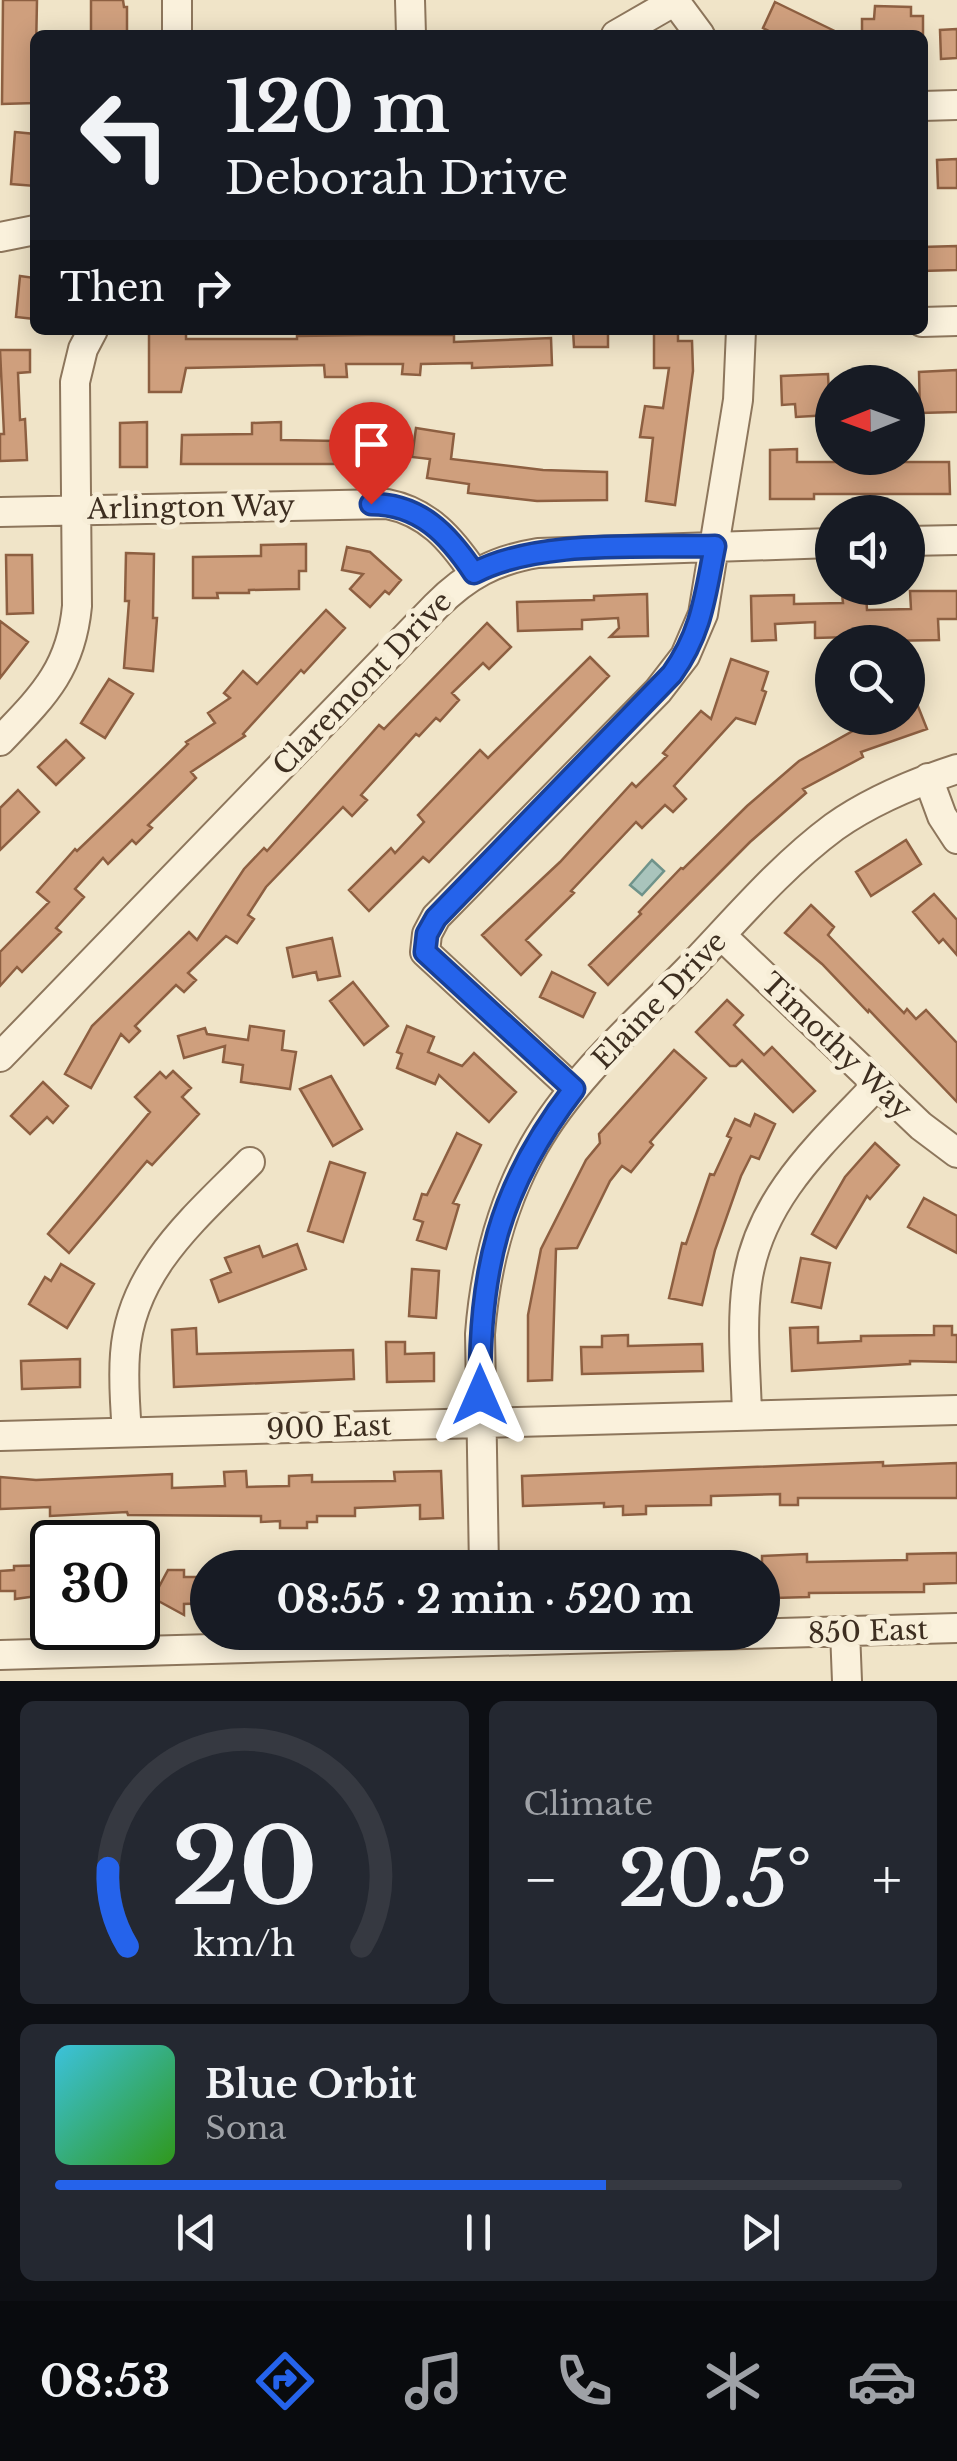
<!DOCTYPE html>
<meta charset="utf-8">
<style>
:root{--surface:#171b24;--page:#242831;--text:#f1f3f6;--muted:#9ea1a6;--line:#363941;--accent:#2563eb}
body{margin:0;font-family:"Libre Baskerville",serif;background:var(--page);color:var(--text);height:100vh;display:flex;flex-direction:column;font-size:38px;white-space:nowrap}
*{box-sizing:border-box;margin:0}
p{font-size:32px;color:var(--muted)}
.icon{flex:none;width:55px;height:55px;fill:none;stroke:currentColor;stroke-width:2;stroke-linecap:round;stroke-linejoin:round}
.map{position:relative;height:1681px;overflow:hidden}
.sheet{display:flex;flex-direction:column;gap:20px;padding:20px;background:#0d0f14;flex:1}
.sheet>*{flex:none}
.top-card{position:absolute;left:30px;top:30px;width:898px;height:305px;border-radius:15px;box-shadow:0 5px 25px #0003;background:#171b24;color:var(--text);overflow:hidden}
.needle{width:65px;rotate:269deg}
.buttons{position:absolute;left:815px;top:365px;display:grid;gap:20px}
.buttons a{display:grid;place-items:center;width:110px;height:110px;border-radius:50%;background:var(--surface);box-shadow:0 5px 25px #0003;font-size:50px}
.speed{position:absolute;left:30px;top:1520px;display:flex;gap:20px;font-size:50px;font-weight:700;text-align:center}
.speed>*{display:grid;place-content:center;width:130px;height:130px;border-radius:50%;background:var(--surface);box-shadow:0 5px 25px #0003;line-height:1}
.speed .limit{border:5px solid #111;border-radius:15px;background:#fff;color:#111}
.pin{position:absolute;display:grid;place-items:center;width:85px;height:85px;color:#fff;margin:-102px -42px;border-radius:50% 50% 50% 0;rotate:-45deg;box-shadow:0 0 10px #0007}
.pin .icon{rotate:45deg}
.me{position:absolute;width:110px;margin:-55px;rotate:0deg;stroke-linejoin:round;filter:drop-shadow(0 0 8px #0008)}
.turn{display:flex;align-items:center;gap:35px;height:210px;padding:0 30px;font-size:45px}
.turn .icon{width:130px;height:130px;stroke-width:2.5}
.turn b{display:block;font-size:70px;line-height:85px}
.then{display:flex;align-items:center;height:95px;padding:0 30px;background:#0003;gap:20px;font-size:38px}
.big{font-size:75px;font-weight:800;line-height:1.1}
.sheet .card{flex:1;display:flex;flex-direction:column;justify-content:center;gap:15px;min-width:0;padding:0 35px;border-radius:15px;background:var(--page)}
.sheet .dial{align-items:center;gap:0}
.dial svg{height:260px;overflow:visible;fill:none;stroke:var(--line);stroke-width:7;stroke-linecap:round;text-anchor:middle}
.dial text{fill:var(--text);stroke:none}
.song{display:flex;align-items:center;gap:30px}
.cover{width:120px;height:120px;border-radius:15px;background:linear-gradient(135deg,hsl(190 70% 55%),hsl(110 70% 35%))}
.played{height:10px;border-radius:5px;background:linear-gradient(90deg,var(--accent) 65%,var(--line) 65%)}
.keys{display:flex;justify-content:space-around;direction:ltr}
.heat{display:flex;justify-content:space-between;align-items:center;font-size:55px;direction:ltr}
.sheet .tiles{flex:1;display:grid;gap:20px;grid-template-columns:1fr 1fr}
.card:last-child{grid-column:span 2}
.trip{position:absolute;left:190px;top:1550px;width:590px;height:100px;border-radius:50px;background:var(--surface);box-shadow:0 5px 25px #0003;font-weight:800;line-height:100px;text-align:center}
.tabs{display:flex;height:160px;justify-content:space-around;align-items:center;background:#090b0e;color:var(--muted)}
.tabs .icon{width:70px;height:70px}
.tabs .active{color:var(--accent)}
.tabs b{font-size:45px;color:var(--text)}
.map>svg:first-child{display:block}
.water{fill:#a9c4bc;stroke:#6f938a;stroke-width:2.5}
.building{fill:#cf9f7d;stroke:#8d5f41;stroke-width:2.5}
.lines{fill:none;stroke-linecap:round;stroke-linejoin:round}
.minor-casing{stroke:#8d765c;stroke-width:32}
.minor{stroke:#faf1dc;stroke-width:28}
.route-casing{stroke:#184099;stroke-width:25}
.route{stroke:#2563eb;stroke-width:18}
.labels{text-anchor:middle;stroke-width:10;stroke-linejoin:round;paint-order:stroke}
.street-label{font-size:28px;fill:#3d2e20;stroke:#f7eed8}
</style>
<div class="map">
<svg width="957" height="1681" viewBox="0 0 957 1681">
<rect width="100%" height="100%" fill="#f0e4c8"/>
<path class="water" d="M652,860L664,871L642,895L630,885Z"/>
<path class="building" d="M3,0H37L35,103L2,104Z
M91,0H123L124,7H127V35H91Z
M775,2L843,35H777L763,28Z
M875,6L911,7V16H923V35H862V19H874Z
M957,29V58L941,59L940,30Z
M15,132L35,134V186L11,184Z
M957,159V188H938L937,160Z
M957,246V270L922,271V247Z
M20,276L35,278V319L16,317Z
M573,330H608V347H574Z
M654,330H678V341H692L693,371L675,505L646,501L653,438L640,437L645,406L663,408L669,368H654Z
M149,333H186V339H297V336L368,335H454V342L551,338L552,365L472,368V363L421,364L420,375L402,374L403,364H346L347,377H325L324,365L186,368L181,392H149Z
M0,350H30V372L18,373L20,420L25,419L27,460L0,461V434H4Z
M957,370V412L920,413L919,372Z
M828,374L830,415L796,417L795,404L782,405L781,376Z
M338,421H385V464H181L182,435L252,434V423L281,422V440L338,441Z
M147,422V467H120V423Z
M416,428L454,434L451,459L543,470L607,472V500L537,501L468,493L469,484L427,478L430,459L412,457Z
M797,449V462H949L950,494H814V499H770V450Z
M306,544V571H299V589L249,590V593H217L218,598H193V557L261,556V545Z
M347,547L370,552L401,580L389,594L385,591L370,607L350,589L363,574L342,570Z
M126,553L154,554L153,618H157L153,671L124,668L129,601H125Z
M6,555H32L33,613L7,614Z
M910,591H957V619H938L939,640L885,641V636L815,638V622L775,624L776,640L752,641L751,596L794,595V604L843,603L842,594L866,593L867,610L911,609Z
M647,594L648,636L610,637L619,628L618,618L582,620V629L518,631L517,602L594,600V596Z
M326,610L345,628L304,673L301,670L243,734L245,736L191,772L196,778L148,825L152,828L136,844L132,840L108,864L103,858L75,889L84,897L56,928L61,932L22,972L17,967L0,986V952L49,902L37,892L75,849L77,851L127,803L188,744L186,742L215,723L208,713L230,698L224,693L243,671L257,684Z
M0,621L28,642L0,678Z
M487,623L511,647L489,669L483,663L452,693L459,700L440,721L436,718L419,736L416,734L361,795L367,800L352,816L343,807L266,887L248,915L254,919L237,943L226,936L188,973L196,980L184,992L176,985L135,1026L140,1031L129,1042L121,1034L91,1088L65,1074L92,1026L189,932L197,940L244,869L264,848L267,851L379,725L384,729Z
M590,657L609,676L429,862L423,857L369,911L349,890L391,848L395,853L424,822L418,815L480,750L488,758Z
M731,659L768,672L762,690L766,692L755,724L736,718L674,786L686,799L673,812L665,805L642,828L636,822L571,891L574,893L526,940L541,955L521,975L482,935L560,862L632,783L636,787L667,756L663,753L701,711L711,719Z
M109,679L133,694L105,738L81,723Z
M908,681L927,729L861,752L863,757L803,789L806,793L750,842L608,985L589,965L641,914L639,912L681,868L683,869L747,806L799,761L869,722L881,718H908Z
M66,740L84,758L56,785L38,767Z
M18,790L39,812L0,850V808Z
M906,840L921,864L871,896L856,872Z
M934,894L957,920V955L943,939L939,943L913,912Z
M811,905L834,927L828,935L904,1013L907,1009L916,1019L926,1010L957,1043V1102L869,1010L868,1012L822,964L785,933Z
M332,938L340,976L318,980L316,972L293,977L287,948Z
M552,972L595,993L583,1017L540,997Z
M353,982L388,1026L364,1045L330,1001Z
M727,1000L743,1015L734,1025L764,1055L772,1047L815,1091L793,1112L742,1060L736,1066H730L696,1032Z
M250,1026L284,1031L282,1050L296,1052L290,1089L241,1082L243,1065L223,1062L225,1046L184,1058L178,1036L205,1028L207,1034L248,1040Z
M407,1026L434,1037L428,1052L462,1066L474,1053L516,1092L489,1122L439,1075L435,1084L397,1068L402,1054L397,1052Z
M674,1050L706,1078L650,1142L653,1145L631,1172L622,1166L610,1181L577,1248L556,1249L552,1380L528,1381V1315L541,1249L586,1160L600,1143L599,1134Z
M173,1071L191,1088L182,1097L199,1114L152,1165L147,1161L69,1253L48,1234L150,1112L135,1097L160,1072L166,1078Z
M331,1076L362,1129L333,1146L300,1089Z
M43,1082L68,1106L53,1123L47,1117L30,1134L11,1116Z
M755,1114L775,1124L759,1159L751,1156L741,1176L715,1250L702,1305L669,1298L682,1243L686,1244L710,1174L714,1175L731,1138L727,1136L735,1119L750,1126Z
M457,1133L481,1145L453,1203L459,1205L446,1249L417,1240L423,1222L414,1219L422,1194L427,1195Z
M875,1143L899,1165L870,1199L867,1196L836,1248L812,1234L845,1177Z
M330,1162L365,1173L343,1242L308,1231Z
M924,1198L957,1216V1253L908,1227Z
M297,1244L306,1269L219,1302L211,1280L231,1272L225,1258L259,1246L263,1257Z
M801,1258L830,1263L821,1308L792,1302Z
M61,1264L94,1284L67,1328L29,1304L45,1277L51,1281Z
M412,1269L439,1271L436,1318L409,1316Z
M934,1326H952V1335H957V1362L910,1361V1364L792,1371L790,1328L818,1327V1343L861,1341V1336L934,1335Z
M196,1328L197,1354L353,1350L354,1379L174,1387L172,1330Z
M628,1335V1346L702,1344L703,1371L582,1374L581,1347H602V1336Z
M386,1342H405V1354L434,1353V1381L387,1382Z
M80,1359V1387L22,1389L21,1361Z
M883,1462V1466L957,1463V1498H798V1505H780V1494L711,1496V1505L646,1506V1514L623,1515V1506L604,1507V1503L523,1506L522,1476Z
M246,1471L247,1487L289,1486V1476L312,1475V1482L395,1481L394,1472L441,1471L443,1518L420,1519V1505L355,1508V1516H317V1522H307V1528H280V1521L261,1522V1516L128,1515L127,1512L50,1516V1507L0,1509V1477L36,1480L172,1474V1488L225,1486L224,1472Z
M957,1553V1583L924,1584V1592L809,1593V1597L774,1598L773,1586L762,1587V1556L807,1554V1562L907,1560V1554Z
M52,1565V1594L15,1599V1591H0V1571L14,1570V1566Z
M168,1570H184V1577H208V1603L184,1604V1615L153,1598Z"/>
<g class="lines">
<g class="minor-casing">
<path id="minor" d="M177,0V35
M410,0L411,35
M674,0L700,35
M616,35L675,1
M922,106L957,105
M0,237L35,230
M922,322L957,321
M0,512L387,504C428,512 451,539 474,573
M908,541L957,540
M0,741C42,697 71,670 77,606L75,382L83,349L93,330
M928,778L942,816L957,839
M721,935L921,1126L957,1153
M0,1057L436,606C467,575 495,560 538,553L832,543
M573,1089L425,952L427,934L436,917L658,691L685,656L703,614L738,400L741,330
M747,1415C746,1372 741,1326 747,1283C759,1198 821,1144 877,1085
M127,1432C125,1407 123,1380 125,1354C131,1270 195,1218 250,1162
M0,1436L957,1410
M484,1568L480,1334C485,1268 501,1205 534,1146C572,1079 634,1025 688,970C735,921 780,867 834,827C872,800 914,783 957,769
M845,1631L847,1681
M0,1655L957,1628"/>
</g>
<use href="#minor" class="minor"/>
</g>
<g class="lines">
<g class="route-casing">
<path id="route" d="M371,504C420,504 448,534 474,573C539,539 641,548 715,546C705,596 702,632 672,674L436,918L427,934L425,952L574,1089C497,1189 479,1272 480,1395"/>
</g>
<use href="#route" class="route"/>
</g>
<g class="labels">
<g class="street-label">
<text transform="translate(191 507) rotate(-1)" y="10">Arlington Way</text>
<text transform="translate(362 683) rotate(-46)" y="10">Claremont Drive</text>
<text transform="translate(659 1000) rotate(-46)" y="10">Elaine Drive</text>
<text transform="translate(837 1046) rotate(44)" y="10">Timothy Way</text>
<text transform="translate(329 1427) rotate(-2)" y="10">900 East</text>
<text transform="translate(868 1631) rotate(-2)" y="10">850 East</text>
</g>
</g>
</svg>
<div class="buttons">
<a><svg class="needle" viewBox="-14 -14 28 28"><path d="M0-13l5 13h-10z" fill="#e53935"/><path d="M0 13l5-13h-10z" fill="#9ea1a6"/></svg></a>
<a><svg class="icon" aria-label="sound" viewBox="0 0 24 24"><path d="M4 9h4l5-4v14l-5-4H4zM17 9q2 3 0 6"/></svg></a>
<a><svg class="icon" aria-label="search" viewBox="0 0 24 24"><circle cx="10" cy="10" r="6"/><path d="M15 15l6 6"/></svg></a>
</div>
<div class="speed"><div class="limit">30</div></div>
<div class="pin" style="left:371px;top:504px;background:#d93025"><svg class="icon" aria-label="arrive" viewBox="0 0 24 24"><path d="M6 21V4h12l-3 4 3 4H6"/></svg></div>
<svg class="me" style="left:480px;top:1395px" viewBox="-20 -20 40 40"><path d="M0-17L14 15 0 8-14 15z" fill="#2563eb" stroke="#fff" stroke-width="4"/></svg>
<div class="trip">08:55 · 2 min · 520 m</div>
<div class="top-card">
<div class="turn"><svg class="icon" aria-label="left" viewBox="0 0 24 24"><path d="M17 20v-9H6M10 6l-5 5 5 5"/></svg><div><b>120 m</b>Deborah Drive</div></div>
<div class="then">Then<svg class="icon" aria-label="right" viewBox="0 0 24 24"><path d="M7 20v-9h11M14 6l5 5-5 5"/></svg></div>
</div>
</div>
<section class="sheet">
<div class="tiles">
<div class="card dial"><svg viewBox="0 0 100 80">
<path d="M14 69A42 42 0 1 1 86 69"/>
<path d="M14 69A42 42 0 0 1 8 45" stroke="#2563eb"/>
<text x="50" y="56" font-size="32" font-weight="700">20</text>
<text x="50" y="72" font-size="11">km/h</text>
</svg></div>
<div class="card"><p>Climate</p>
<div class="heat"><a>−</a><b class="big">20.5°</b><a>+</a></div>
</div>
<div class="card">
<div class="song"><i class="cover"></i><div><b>Blue Orbit</b><p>Sona</p></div></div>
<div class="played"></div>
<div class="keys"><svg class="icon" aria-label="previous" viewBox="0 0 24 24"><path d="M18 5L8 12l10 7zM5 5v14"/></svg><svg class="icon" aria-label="pause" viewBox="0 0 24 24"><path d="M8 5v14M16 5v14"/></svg><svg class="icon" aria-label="next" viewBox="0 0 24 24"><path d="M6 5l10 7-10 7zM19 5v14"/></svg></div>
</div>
</div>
</section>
<nav class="tabs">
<b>08:53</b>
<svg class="icon active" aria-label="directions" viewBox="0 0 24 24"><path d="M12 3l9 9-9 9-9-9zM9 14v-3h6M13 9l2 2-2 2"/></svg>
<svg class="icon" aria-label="music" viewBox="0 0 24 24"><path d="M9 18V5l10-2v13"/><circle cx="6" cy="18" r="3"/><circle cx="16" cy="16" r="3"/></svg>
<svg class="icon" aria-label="phone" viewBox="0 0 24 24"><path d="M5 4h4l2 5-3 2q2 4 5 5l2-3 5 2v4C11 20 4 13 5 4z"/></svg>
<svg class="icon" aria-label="climate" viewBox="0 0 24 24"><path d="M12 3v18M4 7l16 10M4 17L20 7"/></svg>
<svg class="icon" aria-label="car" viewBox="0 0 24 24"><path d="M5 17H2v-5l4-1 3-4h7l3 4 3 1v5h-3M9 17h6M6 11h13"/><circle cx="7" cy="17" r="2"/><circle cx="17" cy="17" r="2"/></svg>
</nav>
